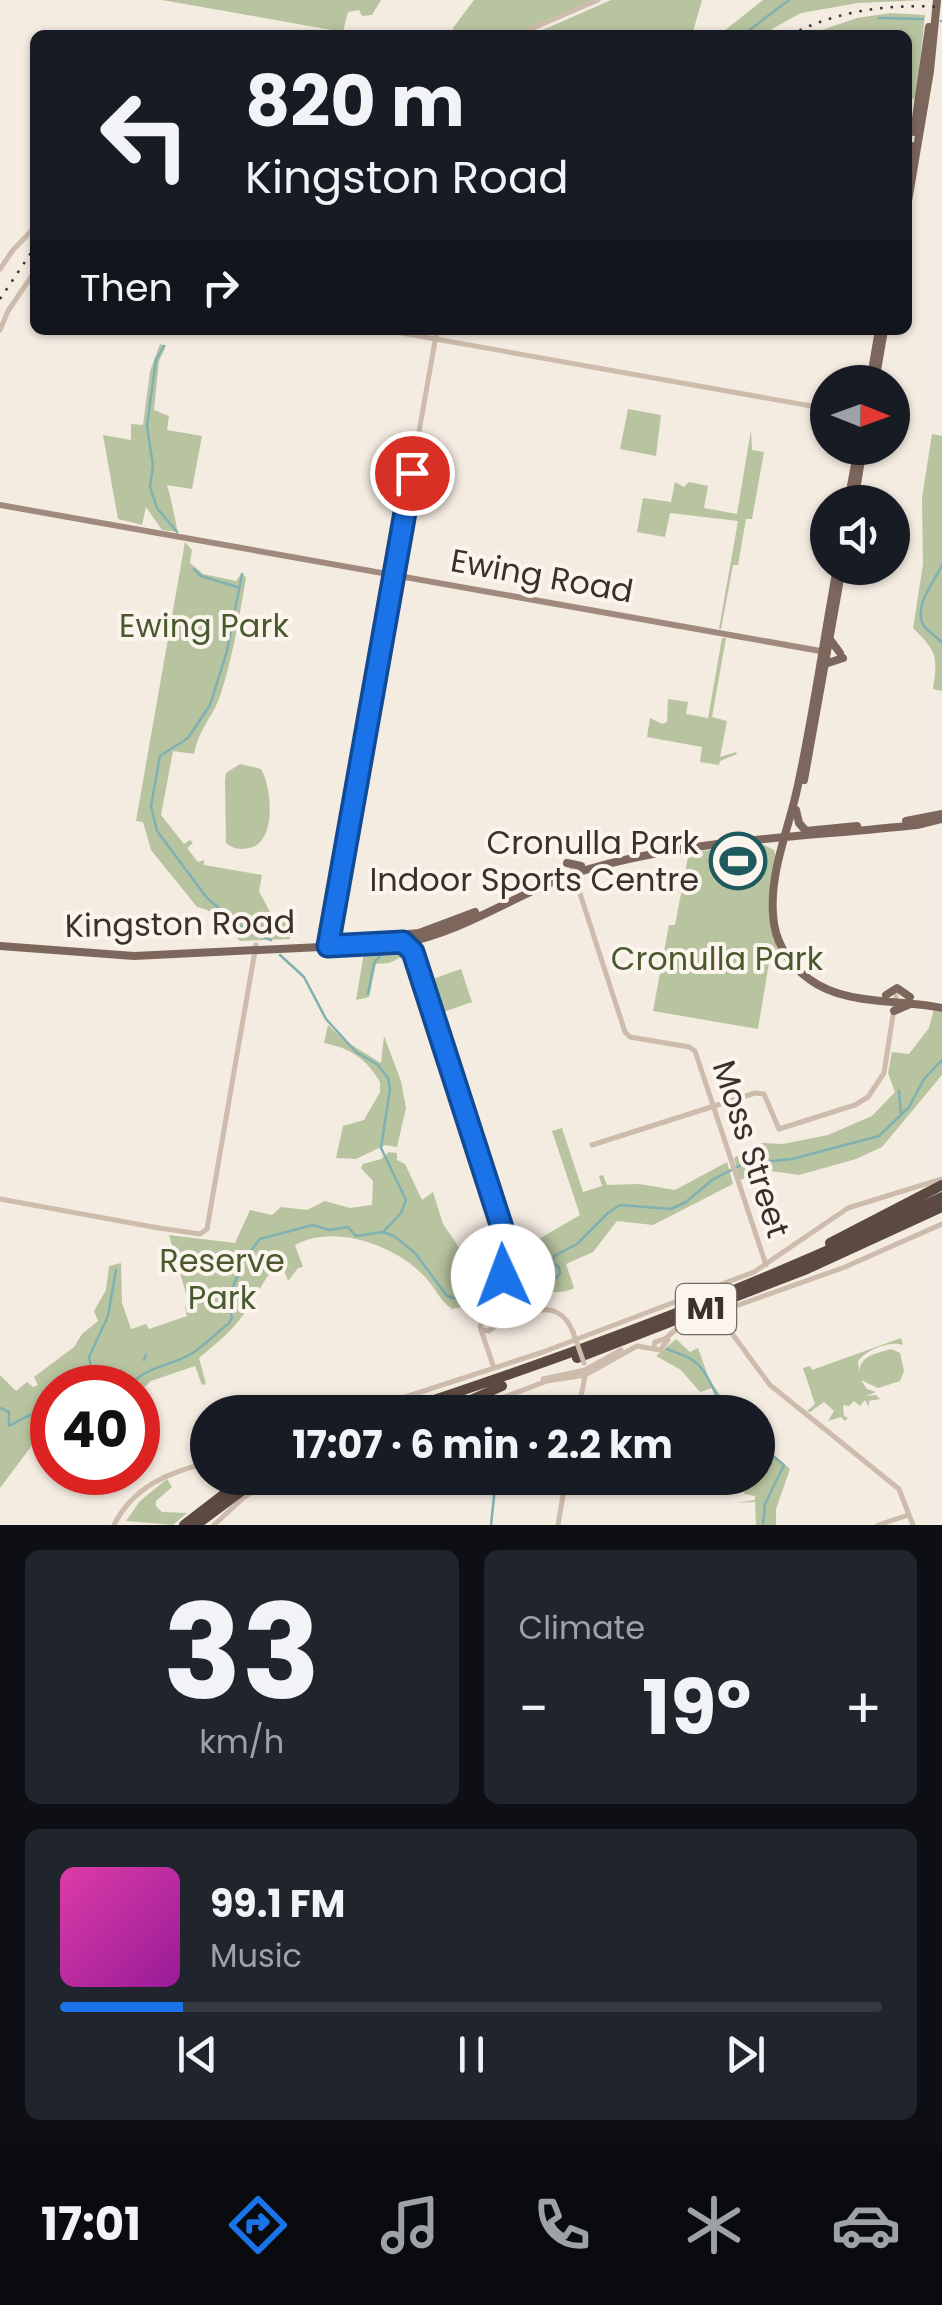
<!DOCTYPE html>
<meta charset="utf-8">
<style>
:root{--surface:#171b24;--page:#20242c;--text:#f1f3f6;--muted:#9ea1a6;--line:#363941;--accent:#1a73e8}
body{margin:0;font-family:Poppins,sans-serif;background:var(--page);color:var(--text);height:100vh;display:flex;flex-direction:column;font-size:38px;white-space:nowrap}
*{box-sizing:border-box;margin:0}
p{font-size:32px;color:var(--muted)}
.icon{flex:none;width:55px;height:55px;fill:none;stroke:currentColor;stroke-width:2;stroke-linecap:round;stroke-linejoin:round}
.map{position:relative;height:1525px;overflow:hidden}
.details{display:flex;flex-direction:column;gap:25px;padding:25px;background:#0d0f14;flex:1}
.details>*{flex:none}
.top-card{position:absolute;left:30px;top:30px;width:882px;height:305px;border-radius:15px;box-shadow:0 2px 8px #0004;background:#171b24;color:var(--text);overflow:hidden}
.needle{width:65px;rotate:91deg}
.controls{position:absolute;left:810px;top:365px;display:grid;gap:20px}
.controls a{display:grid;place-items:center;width:100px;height:100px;border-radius:50%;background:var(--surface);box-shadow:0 2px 8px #0004;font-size:50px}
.speed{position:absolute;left:30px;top:1365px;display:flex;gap:20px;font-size:50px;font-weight:700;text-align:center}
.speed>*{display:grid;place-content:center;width:130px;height:130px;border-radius:50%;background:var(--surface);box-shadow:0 2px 8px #0004;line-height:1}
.speed .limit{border:15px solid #d22;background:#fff;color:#111}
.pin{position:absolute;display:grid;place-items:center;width:85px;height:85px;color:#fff;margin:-42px;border:5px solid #fff;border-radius:50%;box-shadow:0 2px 10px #0007}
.me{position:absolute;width:110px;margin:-55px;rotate:358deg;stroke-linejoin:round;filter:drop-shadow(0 0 8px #0008)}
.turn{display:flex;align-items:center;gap:35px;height:210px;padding:0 50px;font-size:45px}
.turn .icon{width:130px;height:130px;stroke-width:2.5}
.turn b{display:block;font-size:70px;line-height:85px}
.then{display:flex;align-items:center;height:95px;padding:0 50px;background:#0003;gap:20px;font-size:38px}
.big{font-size:75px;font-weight:700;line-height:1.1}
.details .widget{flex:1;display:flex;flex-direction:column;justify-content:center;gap:15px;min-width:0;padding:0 35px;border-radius:15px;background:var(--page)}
.details .dial{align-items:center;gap:0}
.dial b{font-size:130px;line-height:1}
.song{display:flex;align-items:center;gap:30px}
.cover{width:120px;height:120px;border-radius:15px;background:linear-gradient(135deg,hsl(320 70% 55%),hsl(300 70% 35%))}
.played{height:10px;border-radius:5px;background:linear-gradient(90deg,var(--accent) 15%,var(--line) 15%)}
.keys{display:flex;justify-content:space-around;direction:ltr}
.heat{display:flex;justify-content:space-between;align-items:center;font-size:55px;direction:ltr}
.details .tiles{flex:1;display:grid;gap:25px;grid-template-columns:1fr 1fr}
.widget:last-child{grid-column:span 2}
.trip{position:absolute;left:190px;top:1395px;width:585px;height:100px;border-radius:50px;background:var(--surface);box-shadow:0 2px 8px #0004;font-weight:700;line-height:100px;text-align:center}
.menu{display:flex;height:160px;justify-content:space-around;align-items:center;background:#090b0e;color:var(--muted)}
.menu .icon{width:70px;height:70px}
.menu .active{color:var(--accent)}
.menu b{font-size:45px;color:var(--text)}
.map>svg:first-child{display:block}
.green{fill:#b8c4a0}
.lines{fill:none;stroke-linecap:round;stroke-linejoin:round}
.stream{stroke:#7fb0b2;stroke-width:2.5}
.tertiary{stroke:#cdbbac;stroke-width:5}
.secondary{stroke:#a18a7d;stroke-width:6}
.primary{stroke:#7d675c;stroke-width:8}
.motorway{stroke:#5c4a42;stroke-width:10}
.rail{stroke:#3b302b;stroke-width:2.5;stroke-dasharray:2.5 8;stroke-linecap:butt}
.tertiary-bridge{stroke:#cdbbac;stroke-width:5}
.route-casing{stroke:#114b97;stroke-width:25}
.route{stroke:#1a73e8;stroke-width:18}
.labels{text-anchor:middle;stroke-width:8;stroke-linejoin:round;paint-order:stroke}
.shield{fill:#fbf5ee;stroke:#756b66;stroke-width:2.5}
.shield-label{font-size:30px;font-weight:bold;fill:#3b302b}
.street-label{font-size:32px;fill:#3b302b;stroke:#fbf5ee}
.park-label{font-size:32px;fill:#4a5a2e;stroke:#fbf5ee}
.poi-label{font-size:32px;fill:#3b302b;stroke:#fbf5ee;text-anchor:end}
</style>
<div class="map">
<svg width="942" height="1525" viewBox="0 0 942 1525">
<rect width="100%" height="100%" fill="#f4ebe1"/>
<path class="green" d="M162,0H381L372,15L362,16L359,10L348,12L343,32Z
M474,0H592L513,35H452L453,28Z
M611,0H702L692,35H531Z
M763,0H924L858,3L801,13L761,35H719Z
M891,13L925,15L916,99L908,98V35H807L857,18Z
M160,344L166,346L159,361L154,410L169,416L167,430L202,436L192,489L167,485C172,501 174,516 178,532L162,530L146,507L142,525L118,519L103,435L131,440V424L143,425L150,371Z
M628,409L661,415L656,456L620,449Z
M751,430L752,450L764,452L752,519H746L738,565H733L721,629H719L738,521L670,513L665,537L637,532L643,498L671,502L675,482L684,487L689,482L708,486L704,508L737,514Z
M932,434L942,436V691L933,689C938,656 937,652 913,628L923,564L922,498Z
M185,542L192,550L190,563L203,574L236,581L242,573L246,578C239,618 233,657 220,696C212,719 200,726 194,754L173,751L161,815L184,844L190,840L193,843L187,848L198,862L204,860V865L262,875L259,891L273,918L291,924L290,939L240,941C227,927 216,910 197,907L151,850L143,822L136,821Z
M722,638H726L712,717L727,721L720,757L736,752L737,754L720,761L719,765L700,762L702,747L647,737L650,718L662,724L667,722L668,699L688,702L686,714L708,718Z
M240,764L261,769C272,787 277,843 249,848C239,850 234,849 226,843L225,781L226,773Z
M764,845L774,850L776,857L771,923L778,950L771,951L758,1029L653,1011L669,925H675L689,852Z
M365,947H399L410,953L389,963L376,964L369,997L356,1000Z
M461,969L472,1002L435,1015L424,982Z
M934,1009L942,1011V1075L882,1147L856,1159L799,1175L764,1170L740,1180L734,1158L762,1143L783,1144L828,1135L872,1116L895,1092L888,1073L892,1052L909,1054L929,1028Z
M328,1025L347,1042L381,1063L384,1036L401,1081L406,1108L397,1147L385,1145L356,1159L336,1158L343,1126L364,1120L380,1092V1082C366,1058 350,1048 324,1043Z
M562,1128L583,1192L602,1186L599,1176L603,1175L607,1185L639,1184L675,1190L727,1162L733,1184L653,1225L617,1221L593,1252L566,1264L574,1288C556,1297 543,1288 525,1289C517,1289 508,1293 500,1294L510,1267L509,1239L514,1237L525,1247L580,1215L552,1131Z
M389,1152L397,1153V1160L405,1164L422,1200L433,1192L443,1224L467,1259L487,1260L504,1257L490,1279L497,1283L487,1302L452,1309C440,1301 436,1289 426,1278C397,1246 336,1223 295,1245L303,1267L298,1268L288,1281L280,1259C264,1278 256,1299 240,1319C229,1334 213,1346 199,1358L206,1384L202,1385L195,1366L151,1381L138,1393V1388H52V1454L36,1440L0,1488V1375L16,1391L27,1382L33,1387L38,1385L34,1377L74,1347L82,1334L98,1321L94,1311L106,1290L109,1266L121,1263L122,1303L131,1329L146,1324L149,1329L187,1316L185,1307L189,1304L169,1235L235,1243L250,1210L272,1215L281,1207L307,1210L325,1201L350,1208L372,1205L373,1181L361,1168L363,1164L381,1159Z
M901,1338L903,1345C890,1340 866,1350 858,1361L859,1372C861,1355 875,1354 891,1349L900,1353L904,1371L900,1381L878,1388L861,1380L867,1389L876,1392L866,1396L876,1395L880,1399L869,1401V1407L865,1400L860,1406L854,1401L849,1406L843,1405L844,1416L848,1418L845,1421L841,1417L828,1421L834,1411L824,1402L810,1412L807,1411L815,1404L803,1368L810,1366L812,1370Z
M676,1339L690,1352L698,1348L709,1379L727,1405L734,1404L736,1412H720L712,1388L700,1392L681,1370L656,1356Z
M763,1445L790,1469L776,1509V1525H756L755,1502L736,1503L755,1500V1496L744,1494L747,1483L742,1478H758V1449Z
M167,1479L172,1487L156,1501V1506L162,1512L187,1513L173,1525L126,1521L140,1501Z"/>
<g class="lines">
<path class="stream" d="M879,18L923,19
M941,21H942
M743,35L789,0
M164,346L156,360L147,426L153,466L150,487L157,508L177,532
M942,565C935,581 912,607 924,626C929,632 937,637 942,643
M194,569L201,576L237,587
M242,574L227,651L210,705L188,738L160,756L151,806L157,831L207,898L244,929L271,940
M280,955L304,977L326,1019L356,1052L378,1065L388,1078L390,1089L381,1148L406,1200L401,1213L385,1230
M368,994L374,963L386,948
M899,1091L901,1115
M667,1349C675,1352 684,1355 691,1359C712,1372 712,1399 731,1412
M144,1360L146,1355
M92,1388L94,1382L89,1357L108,1316L116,1270
M128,1388C141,1368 170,1366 191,1354C204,1346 216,1333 229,1323L232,1318L229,1305L232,1289L246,1257L260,1239L313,1225L329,1230L348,1227L356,1236L383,1232L394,1236L415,1253L447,1296C479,1309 512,1271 550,1286L560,1273L559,1267L553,1263L554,1256L577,1244L608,1213L620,1205L671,1209L686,1202L712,1180L743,1164L792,1159L879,1136L909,1107L924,1079L942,1060
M0,1408L9,1412V1426C25,1418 35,1408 52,1417
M762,1447L784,1465L765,1504L763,1525
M491,1525L496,1478"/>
<path class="tertiary" d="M517,35L598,0
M0,269L13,250L35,227
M0,330L8,311L35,271
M385,330L828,409
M572,869L625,1032L630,1037L689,1047L695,1051L766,1265
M410,942L506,1240L505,1269L487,1315L492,1328
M328,946L437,330
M240,1037L256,945
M592,1145L755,1093L764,1094L779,1129L855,1105L868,1097L884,1073L896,996
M0,1199L164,1229
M166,1229L200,1234L207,1229L240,1037
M486,1311L480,1327L494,1368
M719,1316L770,1385L899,1489L913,1525
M482,1330L489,1331C498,1322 507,1319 519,1315C543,1307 562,1305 573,1332
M654,1348L655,1342L665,1339L680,1326L845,1267L942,1224
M543,1379L585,1370L621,1350
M359,1412L543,1352L754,1272L848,1208L942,1179
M465,1412L547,1381L585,1375L637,1346L660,1350L668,1340
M578,1412L585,1376
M114,1525C133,1487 168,1472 208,1463
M214,1525L243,1498L275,1478
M558,1525L566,1478
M878,1525L908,1515"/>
<path class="secondary" d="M0,505L826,652"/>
<path class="primary" d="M914,132L929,27
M908,171L912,146
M908,201L930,71L937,0
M870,382L879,330
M875,382L884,330
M848,502L858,448
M854,502L863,448
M837,568C823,643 813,719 796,794C787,833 770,873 773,914C774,940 788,964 809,979C845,1006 899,999 942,1008
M829,638L840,653
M825,664L843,658
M804,780L842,568
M796,810L799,823L806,831
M906,821L942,814
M806,831L857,826
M567,863L581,866
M331,929L338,940
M354,939L419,933L475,912
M0,946L134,956L403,943C469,931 525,887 589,869C695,839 807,837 917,825L942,819
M886,995L897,988L910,997
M894,1011L910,1004"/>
<path class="motorway" d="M830,1243L942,1185
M577,1358L807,1269L942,1207
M398,1412C583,1351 768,1283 942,1197
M444,1412L502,1386
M184,1525L245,1478
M196,1525L259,1478"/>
<path class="rail" d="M790,35C839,10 888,4 942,7
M0,299L35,247"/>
<path class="tertiary-bridge" d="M573,1332L584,1363"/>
</g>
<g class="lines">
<g class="route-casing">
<path id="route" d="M412,473L328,946L403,942L413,952L506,1240V1261L503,1276"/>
</g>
<use href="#route" class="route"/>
</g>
<defs>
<g id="stadium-ring" transform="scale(2.875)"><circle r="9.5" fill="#fbf5ee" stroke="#1f5a5e" stroke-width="1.5"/><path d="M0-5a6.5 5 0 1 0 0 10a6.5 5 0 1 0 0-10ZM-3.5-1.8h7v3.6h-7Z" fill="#1f5a5e"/></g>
</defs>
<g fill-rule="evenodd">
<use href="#stadium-ring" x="738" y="861"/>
</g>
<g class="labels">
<rect class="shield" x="676" y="1284" width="60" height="50" rx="8"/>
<g class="shield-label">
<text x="706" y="1319">M1</text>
</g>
<g class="street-label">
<text transform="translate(542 576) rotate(10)" y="11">Ewing Road</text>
<text transform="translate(180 924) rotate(-1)" y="11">Kingston Road</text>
<text transform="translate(751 1149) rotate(72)" y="11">Moss Street</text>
</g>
<g class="park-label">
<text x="204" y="637">Ewing Park</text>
<text x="717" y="970">Cronulla Park</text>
<text x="222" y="1272">Reserve<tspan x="222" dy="37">Park</tspan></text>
</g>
<g class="poi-label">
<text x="699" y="854">Cronulla Park<tspan x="699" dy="37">Indoor Sports Centre</tspan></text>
</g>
</g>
</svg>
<div class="controls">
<a><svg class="needle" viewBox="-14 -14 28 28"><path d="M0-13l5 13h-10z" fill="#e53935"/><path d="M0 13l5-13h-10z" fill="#9ea1a6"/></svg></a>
<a><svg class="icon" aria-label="sound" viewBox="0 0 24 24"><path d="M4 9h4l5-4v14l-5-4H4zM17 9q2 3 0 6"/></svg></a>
</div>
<div class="speed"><div class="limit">40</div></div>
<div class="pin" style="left:412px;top:473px;background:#d93025"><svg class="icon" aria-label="arrive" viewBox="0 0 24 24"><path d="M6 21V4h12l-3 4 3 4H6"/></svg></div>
<svg class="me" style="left:503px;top:1276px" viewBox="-20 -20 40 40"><circle r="19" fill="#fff"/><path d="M0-13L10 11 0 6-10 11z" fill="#1a73e8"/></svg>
<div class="trip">17:07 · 6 min · 2.2 km</div>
<div class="top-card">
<div class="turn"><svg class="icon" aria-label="left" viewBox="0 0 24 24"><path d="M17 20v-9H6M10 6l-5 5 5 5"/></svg><div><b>820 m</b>Kingston Road</div></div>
<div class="then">Then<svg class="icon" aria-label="right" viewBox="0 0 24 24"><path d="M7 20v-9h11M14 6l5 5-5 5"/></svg></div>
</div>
</div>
<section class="details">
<div class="tiles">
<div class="widget dial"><b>33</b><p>km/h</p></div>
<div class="widget"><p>Climate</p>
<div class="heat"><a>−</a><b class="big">19°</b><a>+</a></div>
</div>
<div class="widget">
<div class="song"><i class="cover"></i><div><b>99.1 FM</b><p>Music</p></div></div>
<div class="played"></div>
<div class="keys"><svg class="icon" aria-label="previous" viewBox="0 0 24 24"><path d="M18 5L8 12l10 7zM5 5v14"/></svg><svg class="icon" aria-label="pause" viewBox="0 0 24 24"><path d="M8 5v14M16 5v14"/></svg><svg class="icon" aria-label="next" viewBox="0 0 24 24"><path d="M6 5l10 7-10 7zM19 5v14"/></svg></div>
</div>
</div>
</section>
<nav class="menu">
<b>17:01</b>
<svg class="icon active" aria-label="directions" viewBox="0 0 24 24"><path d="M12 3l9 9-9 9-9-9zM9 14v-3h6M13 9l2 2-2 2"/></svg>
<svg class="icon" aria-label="music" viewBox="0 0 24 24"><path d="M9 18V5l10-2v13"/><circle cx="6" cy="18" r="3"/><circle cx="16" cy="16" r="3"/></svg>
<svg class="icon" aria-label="phone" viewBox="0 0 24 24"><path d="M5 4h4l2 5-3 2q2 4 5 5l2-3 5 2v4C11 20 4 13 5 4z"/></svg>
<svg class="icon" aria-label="climate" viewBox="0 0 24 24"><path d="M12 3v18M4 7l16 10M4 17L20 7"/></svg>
<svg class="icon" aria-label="car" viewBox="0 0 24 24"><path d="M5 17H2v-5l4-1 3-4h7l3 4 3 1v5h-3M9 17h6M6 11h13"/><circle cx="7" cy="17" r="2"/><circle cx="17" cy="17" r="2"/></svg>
</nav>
